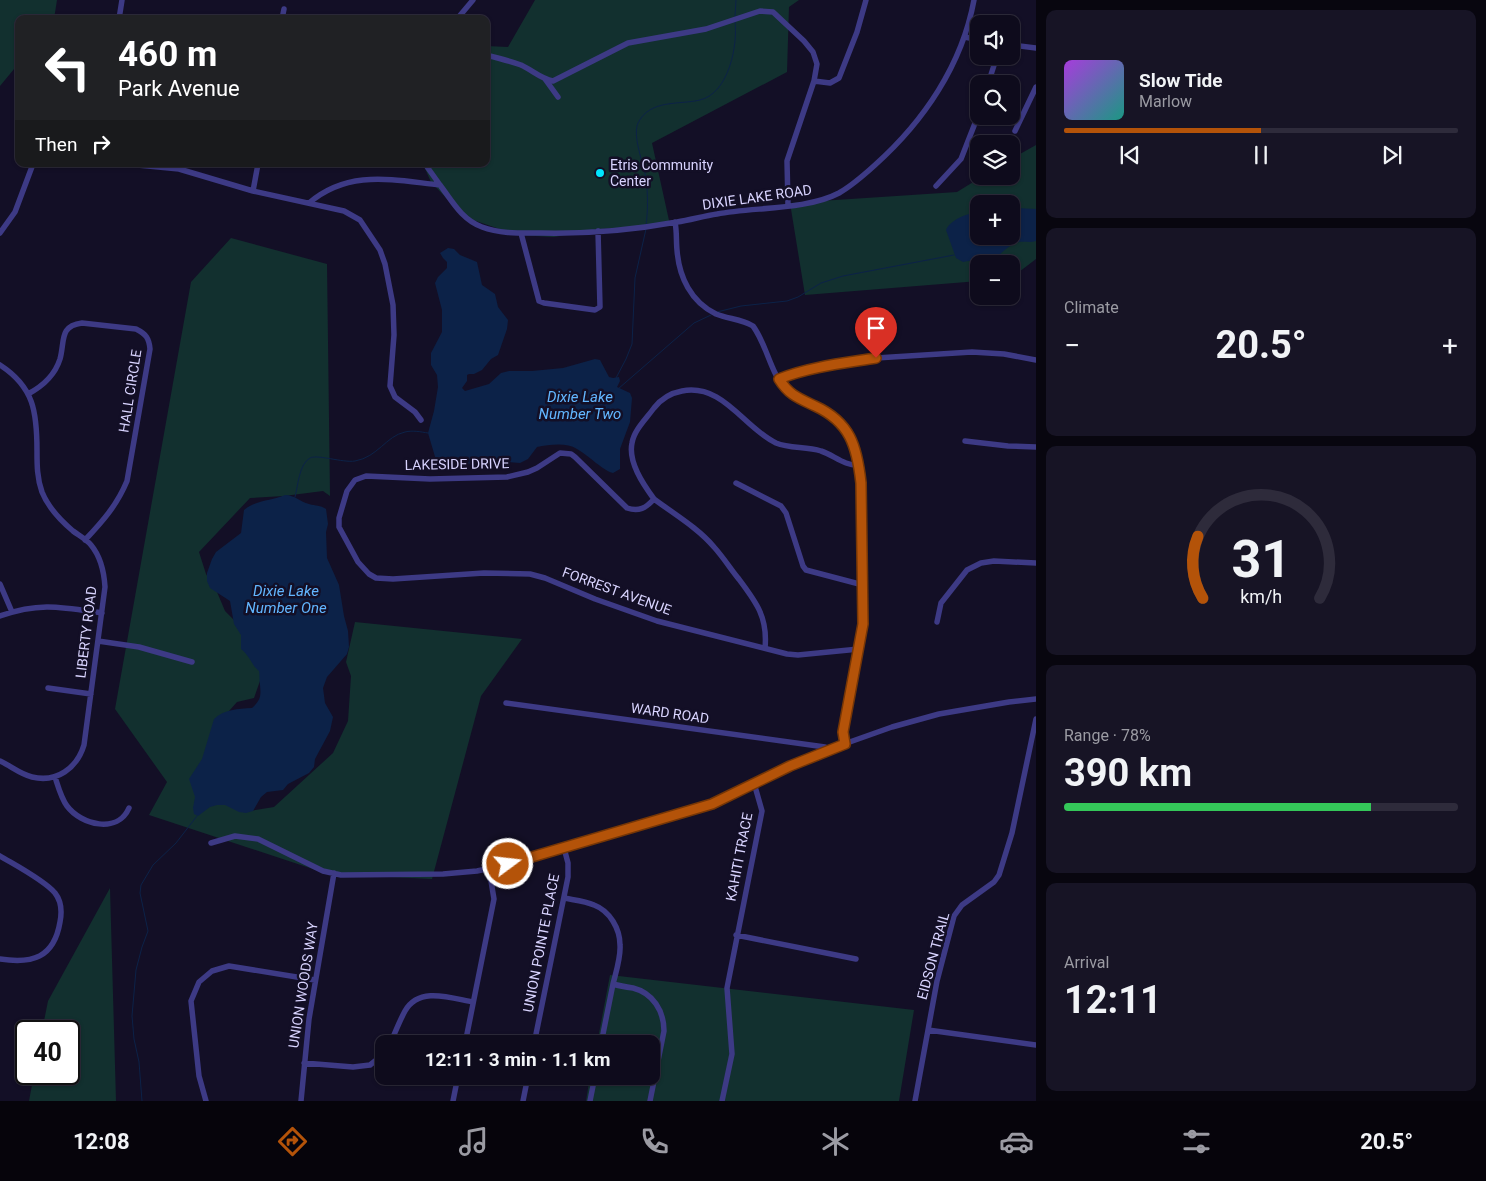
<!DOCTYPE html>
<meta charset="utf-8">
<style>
:root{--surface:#0e0b1c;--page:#171425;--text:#f1f3f6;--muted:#9b9ba3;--line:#2e2b3b;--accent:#b45309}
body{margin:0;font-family:Roboto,sans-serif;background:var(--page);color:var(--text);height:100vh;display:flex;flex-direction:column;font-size:19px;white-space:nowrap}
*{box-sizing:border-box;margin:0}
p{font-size:16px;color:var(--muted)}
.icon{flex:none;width:28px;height:28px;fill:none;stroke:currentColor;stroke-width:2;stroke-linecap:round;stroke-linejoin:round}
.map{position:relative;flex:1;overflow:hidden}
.drawer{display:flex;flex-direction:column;gap:10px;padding:10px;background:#08060f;width:450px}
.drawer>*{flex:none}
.guide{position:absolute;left:15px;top:15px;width:475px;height:152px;border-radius:10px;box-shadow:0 1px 4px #0004,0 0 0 1px var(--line);background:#202124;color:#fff;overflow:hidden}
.controls{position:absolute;left:970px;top:15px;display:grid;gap:10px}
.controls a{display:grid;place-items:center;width:50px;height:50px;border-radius:10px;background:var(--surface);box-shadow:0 1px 4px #0004,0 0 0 1px var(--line);font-size:25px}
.speed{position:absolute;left:15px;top:1020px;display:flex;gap:10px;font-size:25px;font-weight:700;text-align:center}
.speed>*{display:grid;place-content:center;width:65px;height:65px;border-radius:50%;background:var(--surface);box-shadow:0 1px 4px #0004,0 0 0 1px var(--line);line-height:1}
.speed .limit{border:2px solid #111;border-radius:8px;background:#fff;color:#111}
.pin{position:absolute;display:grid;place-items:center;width:42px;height:42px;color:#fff;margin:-51px -21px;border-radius:50% 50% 50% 0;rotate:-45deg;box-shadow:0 0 5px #0007}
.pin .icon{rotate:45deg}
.me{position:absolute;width:55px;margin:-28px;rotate:75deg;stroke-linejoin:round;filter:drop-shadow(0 0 4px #0008)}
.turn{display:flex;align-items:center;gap:18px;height:105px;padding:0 20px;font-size:22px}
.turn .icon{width:65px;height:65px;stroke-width:2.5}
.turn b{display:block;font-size:35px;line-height:42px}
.then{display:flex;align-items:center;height:48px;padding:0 20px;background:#0003;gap:10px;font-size:19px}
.big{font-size:38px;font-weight:700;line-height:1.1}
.drawer .widget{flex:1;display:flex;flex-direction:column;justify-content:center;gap:8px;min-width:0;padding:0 18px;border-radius:10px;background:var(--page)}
.drawer .dial{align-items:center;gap:0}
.dial svg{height:130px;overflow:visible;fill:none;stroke:var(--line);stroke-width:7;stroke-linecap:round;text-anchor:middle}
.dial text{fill:var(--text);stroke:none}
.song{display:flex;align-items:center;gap:15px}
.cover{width:60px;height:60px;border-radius:8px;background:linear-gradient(135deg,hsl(280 70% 55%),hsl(170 70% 35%))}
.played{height:5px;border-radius:2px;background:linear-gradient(90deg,var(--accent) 50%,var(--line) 50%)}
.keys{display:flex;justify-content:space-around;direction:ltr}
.heat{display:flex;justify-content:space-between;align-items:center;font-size:28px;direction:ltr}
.charge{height:8px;border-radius:4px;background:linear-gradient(90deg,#34c759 78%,var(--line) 0)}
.trip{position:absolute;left:375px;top:1035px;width:285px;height:50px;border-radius:10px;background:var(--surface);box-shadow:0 1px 4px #0004,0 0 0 1px var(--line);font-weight:700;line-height:50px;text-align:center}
.menu{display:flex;height:80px;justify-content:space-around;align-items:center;background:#06040b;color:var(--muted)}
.menu .icon{width:35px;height:35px}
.menu .selected{color:var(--accent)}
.menu b{font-size:22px;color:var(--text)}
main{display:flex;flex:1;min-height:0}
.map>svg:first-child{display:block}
.green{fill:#12302f;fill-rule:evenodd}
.water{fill:#0c2248}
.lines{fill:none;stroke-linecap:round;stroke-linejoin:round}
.stream{stroke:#0c2248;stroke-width:1}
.minor{stroke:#3d3a85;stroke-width:5.5}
.route-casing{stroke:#753606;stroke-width:12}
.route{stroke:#b45309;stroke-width:9}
.poi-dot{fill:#00e5ff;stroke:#130f26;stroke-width:2}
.labels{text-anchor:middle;stroke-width:5;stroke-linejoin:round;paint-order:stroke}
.poi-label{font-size:14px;fill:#d9d4ff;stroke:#130f26;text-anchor:start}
.street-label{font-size:14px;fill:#d9d4ff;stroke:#130f26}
.water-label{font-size:15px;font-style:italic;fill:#62b6ff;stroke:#130f26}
</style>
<main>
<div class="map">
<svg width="1036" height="1101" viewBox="0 0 1036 1101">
<rect width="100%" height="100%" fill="#130f26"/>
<path class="green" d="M0,0H57L54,19H19V63L0,86Z
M535,0H799L789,7L787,72L652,143L670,225L600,229L554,237L517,235L464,217L431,182L423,164H486V46L508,47Z
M1036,145V259L1011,278V264H979V281L805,295L790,203L957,192L983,176H1011V159ZM979,204H1011V236H979Z
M231,238L327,264L330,496L323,491L284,496L250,498L199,552L206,574L217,592L225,611L237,623L260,660L261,678L254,698L237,702L221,720L250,811L274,807L333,753L348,721L351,676L346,662L355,622L522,639L481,696L432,879L328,874L149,815L167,782L115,709L191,282Z
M110,888L116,1101H29L34,1074H69V1031H42L48,1001Z
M610,975L914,1010L899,1101H586L590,1076H651V1044H597Z"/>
<path class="water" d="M1016,208L1036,209V241C1030,243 1024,241 1019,242C1011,244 999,254 995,260L984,258L963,262L956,258L946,230C951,219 968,213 979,212V236H1011V209Z
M448,248L454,249L460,255L477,262L482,285L495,294L498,307L508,320L507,329L498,355L491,359L482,370L474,374H469L467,375V381L462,388L465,391L489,384L501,373L509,371H532L563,368L595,359L600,360L609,377L613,378L619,377L620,381L617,387L630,393L632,398L630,422L620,449V469L613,473C606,471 602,467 596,463C590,458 584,453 577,449C566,442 549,445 537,447L528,459L520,463L495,461L481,465L478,462L456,467L436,460L428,433L434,411L438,387L437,375L431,365V353L442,332V310L435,283L438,277L447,268V262L443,258L440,253Z
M285,495C295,495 300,502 309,504C316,506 320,505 326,509L328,524L326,532L327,558L339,585L344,616L348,631L349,647L347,654L327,677L323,688L325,703L333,717L330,731L315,759L314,767L309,773L288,784L283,790L267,792L261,797L253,811L246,813L239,812L225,805H217L210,807L198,816L194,814L193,808L195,797L189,779L202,759L214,719C224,709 238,709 252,708C261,700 261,696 260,685C259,680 260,676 259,671C252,666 250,656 241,649V635L234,624L230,601L210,588L207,581V573L212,559L216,552L241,533L244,510C256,500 271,501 285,495Z"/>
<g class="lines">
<path class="stream" d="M735,17L736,0
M646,226C648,210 648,195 646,179C644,164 632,137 638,123C650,99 679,105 700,100C729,93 738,45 735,21
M717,312L741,306L787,301L798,297L821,283L843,276L954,255
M616,378L626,359L632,344L635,278L646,229
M618,389L694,323L711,315
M295,497C298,486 299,464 310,458C317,454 343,463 355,461C378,457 386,436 405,432C413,430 421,432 428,433
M142,1101L139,1062L134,1039L132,1016L136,970L142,947L148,931L140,893L141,885L153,865L176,843L197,816"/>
<path class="minor" d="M119,19L122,0
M282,19L284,9
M457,19L473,0
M965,37L979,40
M1011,45L1036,48
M486,55C498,58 510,61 521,65C532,70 541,79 553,81L628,43L706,29L760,11L773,12L804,41L813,52L817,64L814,81L787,161L788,205
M545,79L558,97
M814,81L830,83L839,78L857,32L866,0
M988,84L997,56
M1015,131L1036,87
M127,164L179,169L253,191L344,211L360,220L380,250L385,264L393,305L394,335L390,386L395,397L415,412L421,420
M425,164L440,185
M936,186L961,159L979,113
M253,191L258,164
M309,203C349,169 392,180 440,185C452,201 462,220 482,227C500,234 522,233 541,233C586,234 633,230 677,222C690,220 704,216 717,214C754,207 807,210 839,193C853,185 864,175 875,165C924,121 962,65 974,0
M675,222C677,232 676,241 677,250C679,277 691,302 716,314C728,319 742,319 753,326C767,345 770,372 786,390C801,406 826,406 841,423C867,451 861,498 862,533C863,558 863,584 864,609L863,624L843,732L845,744
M0,233L15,212L33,164
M521,233L539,301L544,303L595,310L600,307L598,231
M0,365C34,387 37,412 37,451C37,465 37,478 42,492C48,507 60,520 73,531C78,535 86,539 91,545C101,557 104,571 105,587L84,745C77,768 57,783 32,777C20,774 11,766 0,761
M779,379L787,375L837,364L876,358L972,352L1004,354L1036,360
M28,394C43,386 55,375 60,359C65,341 59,326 82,323L136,329C146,334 149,338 150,349L127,481C117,505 103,521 85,540
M965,441L1008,446L1036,447
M736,483L781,506L786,513L803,566L806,570L863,585
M654,499C646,508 639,512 627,508L575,457L571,454L560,453L537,468L528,472L507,477L430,479L366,476L355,480L347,491L339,518V527L358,562L369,574L376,578L393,579L484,573L530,574L545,578L595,599L657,621L787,654L798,655L859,649
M0,584L12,612
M0,616C40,602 61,607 102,613
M937,622L941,603L967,570L981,563L994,561L1036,563
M98,641L139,647L192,662
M765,648C768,617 756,602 738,578C730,568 723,557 714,547C698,528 674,514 654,499C643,484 628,462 632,443C634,430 646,419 654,408C661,399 671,393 682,391C723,383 744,428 776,443C790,449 806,446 821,451C834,455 844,466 859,465
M48,688L91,694
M506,703L825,747L830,749
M55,777C58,786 61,798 67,806C81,825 118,834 129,808
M211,843L235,836L258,839L323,871L341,875L443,874L477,871L523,861L712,804L790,766L830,749L892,727L939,714L1009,702L1036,699
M0,856C15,865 44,880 55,893C62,902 62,912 60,922C54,958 32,964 0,959
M564,898C574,900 585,901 594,905C610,911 620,929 620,945C621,957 616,972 613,984C620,986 626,987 633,988C653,993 664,1011 664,1031L650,1101
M736,935L856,959
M928,1030L1036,1045
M390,1044C395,1033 399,1022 405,1011C419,986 451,998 473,1002
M465,1044L494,899L489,869
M534,1044L568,877V863L564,848
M601,1044L613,984
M304,1063L353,1067L370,1065L384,1054
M206,1101L199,1076L191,1001L199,982L212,971L229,966L315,980
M301,1101L309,1019L334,873
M453,1101L458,1076
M523,1101L528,1076
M590,1101L595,1076
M722,1101L732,1054L727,988L762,811L754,783
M915,1101L937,981L954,916L962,905L994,882L999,875L1012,833L1036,719"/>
</g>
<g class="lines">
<g class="route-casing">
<path id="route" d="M508,864L712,804L790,766L845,744L843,732L863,624L861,483C857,446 850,422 815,406C798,398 789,395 779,379C808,367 845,363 876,358"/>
</g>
<use href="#route" class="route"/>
</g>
<circle class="poi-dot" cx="600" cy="173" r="5"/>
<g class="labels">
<g class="poi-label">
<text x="610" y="170">Etris Community<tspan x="610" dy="16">Center</tspan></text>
</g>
<g class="street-label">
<text transform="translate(757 197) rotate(-8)" y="5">DIXIE LAKE ROAD</text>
<text transform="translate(130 391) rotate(-81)" y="5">HALL CIRCLE</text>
<text transform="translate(457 464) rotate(-1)" y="5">LAKESIDE DRIVE</text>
<text transform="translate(617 591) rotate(20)" y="5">FORREST AVENUE</text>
<text transform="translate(86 632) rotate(-83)" y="5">LIBERTY ROAD</text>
<text transform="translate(670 713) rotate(8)" y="5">WARD ROAD</text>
<text transform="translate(739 857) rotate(-79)" y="5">KAHITI TRACE</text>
<text transform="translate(541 943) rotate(-79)" y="5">UNION POINTE PLACE</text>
<text transform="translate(933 956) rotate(-75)" y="5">EIDSON TRAIL</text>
<text transform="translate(303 985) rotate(-81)" y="5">UNION WOODS WAY</text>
</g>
<g class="water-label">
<text x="580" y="402">Dixie Lake<tspan x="580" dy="17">Number Two</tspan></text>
<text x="286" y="596">Dixie Lake<tspan x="286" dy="17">Number One</tspan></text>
</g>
</g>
</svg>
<div class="controls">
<a><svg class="icon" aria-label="sound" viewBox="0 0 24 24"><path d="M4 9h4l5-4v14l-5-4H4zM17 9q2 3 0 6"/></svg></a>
<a><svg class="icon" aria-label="search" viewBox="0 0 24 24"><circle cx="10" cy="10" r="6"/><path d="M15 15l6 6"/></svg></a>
<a><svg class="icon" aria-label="layers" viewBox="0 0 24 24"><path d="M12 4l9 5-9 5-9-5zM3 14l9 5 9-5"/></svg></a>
<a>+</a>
<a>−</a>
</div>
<div class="speed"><div class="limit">40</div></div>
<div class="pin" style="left:876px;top:358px;background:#d93025"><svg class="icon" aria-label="arrive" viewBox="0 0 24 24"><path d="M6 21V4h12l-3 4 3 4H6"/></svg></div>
<svg class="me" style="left:508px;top:864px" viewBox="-20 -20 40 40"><circle r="17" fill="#b45309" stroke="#fff" stroke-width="3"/><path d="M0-11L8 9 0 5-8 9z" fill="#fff"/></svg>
<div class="trip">12:11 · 3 min · 1.1 km</div>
<div class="guide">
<div class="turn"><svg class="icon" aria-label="left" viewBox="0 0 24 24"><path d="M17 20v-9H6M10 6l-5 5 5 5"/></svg><div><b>460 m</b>Park Avenue</div></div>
<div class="then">Then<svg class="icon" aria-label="right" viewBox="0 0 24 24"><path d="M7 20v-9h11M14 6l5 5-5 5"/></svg></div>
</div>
</div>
<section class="drawer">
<div class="widget">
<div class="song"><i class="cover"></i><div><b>Slow Tide</b><p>Marlow</p></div></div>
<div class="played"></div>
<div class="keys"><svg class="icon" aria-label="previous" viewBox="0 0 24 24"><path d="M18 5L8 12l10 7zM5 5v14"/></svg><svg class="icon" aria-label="pause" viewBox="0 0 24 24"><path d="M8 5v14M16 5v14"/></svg><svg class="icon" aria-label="next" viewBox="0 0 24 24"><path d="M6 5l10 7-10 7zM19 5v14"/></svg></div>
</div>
<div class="widget"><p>Climate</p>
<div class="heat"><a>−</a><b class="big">20.5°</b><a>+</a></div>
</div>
<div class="widget dial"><svg viewBox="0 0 100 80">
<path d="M14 69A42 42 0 1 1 86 69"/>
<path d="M14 69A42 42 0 0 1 11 31" stroke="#b45309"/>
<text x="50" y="56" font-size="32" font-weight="700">31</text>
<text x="50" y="72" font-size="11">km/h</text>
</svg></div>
<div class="widget"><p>Range · 78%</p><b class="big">390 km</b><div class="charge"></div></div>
<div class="widget"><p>Arrival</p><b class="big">12:11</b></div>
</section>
</main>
<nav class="menu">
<b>12:08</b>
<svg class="icon selected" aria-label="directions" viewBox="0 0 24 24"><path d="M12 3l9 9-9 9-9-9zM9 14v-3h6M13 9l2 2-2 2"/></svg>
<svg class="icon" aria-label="music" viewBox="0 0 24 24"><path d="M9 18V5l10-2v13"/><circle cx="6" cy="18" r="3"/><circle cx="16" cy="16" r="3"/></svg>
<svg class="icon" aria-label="phone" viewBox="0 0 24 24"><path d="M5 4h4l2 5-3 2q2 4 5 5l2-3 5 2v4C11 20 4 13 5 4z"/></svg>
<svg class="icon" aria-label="climate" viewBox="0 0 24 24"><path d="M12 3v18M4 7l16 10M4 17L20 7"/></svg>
<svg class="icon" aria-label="car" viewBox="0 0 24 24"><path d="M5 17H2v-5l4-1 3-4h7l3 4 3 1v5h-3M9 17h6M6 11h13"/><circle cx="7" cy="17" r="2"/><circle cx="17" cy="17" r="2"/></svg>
<svg class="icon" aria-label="filters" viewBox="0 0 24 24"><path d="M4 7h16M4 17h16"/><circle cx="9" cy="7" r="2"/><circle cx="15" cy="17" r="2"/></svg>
<b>20.5°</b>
</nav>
